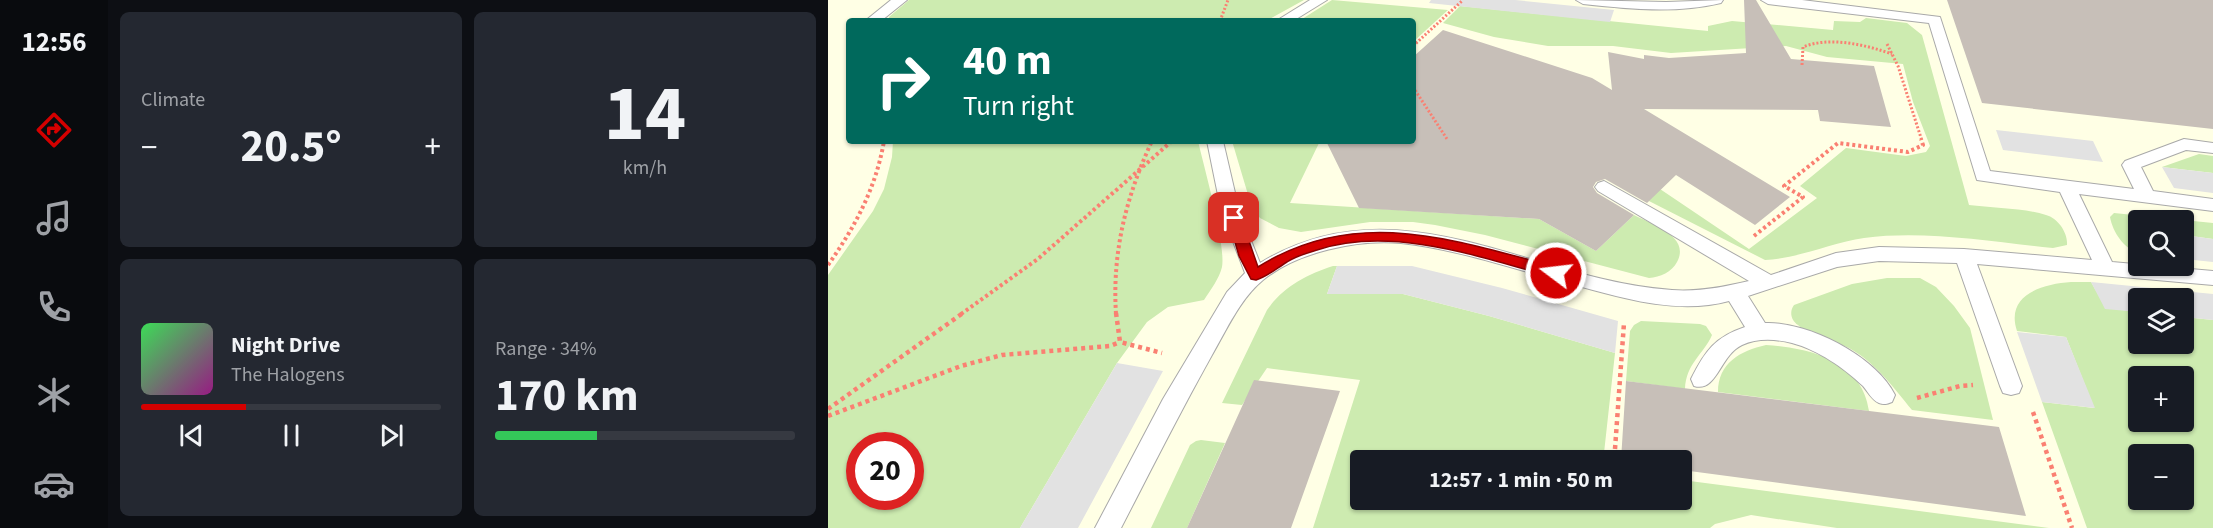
<!DOCTYPE html>
<meta charset="utf-8">
<style>
:root{--surface:#171b24;--page:#242831;--text:#f1f3f6;--muted:#9ea1a6;--line:#363941;--accent:#d40000}
body{margin:0;font-family:"Source Sans 3",sans-serif;background:var(--page);color:var(--text);height:100vh;display:flex;flex-direction:column;font-size:22px;white-space:nowrap}
*{box-sizing:border-box;margin:0}
p{font-size:20px;color:var(--muted)}
.icon{flex:none;width:33px;height:33px;fill:none;stroke:currentColor;stroke-width:2;stroke-linecap:round;stroke-linejoin:round}
.map{position:relative;flex:1;overflow:hidden}
.drawer{display:flex;flex-direction:column;gap:12px;padding:12px;background:#0d0f14;width:720px}
.drawer>*{flex:none}
.guide{position:absolute;left:18px;top:18px;width:570px;height:126px;border-radius:6px;box-shadow:0 2px 4px #0004;background:#00695c;color:#fff;overflow:hidden}
.fabs{position:absolute;left:1300px;top:210px;display:grid;gap:12px}
.fabs a{display:grid;place-items:center;width:66px;height:66px;border-radius:6px;background:var(--surface);box-shadow:0 2px 4px #0004;font-size:30px}
.speed{position:absolute;left:18px;top:432px;display:flex;gap:12px;font-size:30px;font-weight:700;text-align:center}
.speed>*{display:grid;place-content:center;width:78px;height:78px;border-radius:50%;background:var(--surface);box-shadow:0 2px 4px #0004;line-height:1}
.speed .limit{border:9px solid #d22;background:#fff;color:#111}
.pin{position:absolute;display:grid;place-items:center;width:51px;height:51px;color:#fff;margin:-26px;border-radius:12px;box-shadow:0 3px 9px #0006}
.me{position:absolute;width:66px;margin:-33px;rotate:285deg;stroke-linejoin:round;filter:drop-shadow(0 0 4px #0008)}
.turn{display:flex;align-items:center;gap:21px;height:126px;padding:0 18px;font-size:27px}
.turn .icon{width:78px;height:78px;stroke-width:2.5}
.turn b{display:block;font-size:42px;line-height:51px}
.big{font-size:45px;font-weight:700;line-height:1.1}
.drawer .card{flex:1;display:flex;flex-direction:column;justify-content:center;gap:9px;min-width:0;padding:0 21px;border-radius:9px;background:var(--page)}
.drawer .dial{align-items:center;gap:0}
.dial b{font-size:78px;line-height:1}
.song{display:flex;align-items:center;gap:18px}
.cover{width:72px;height:72px;border-radius:9px;background:linear-gradient(135deg,hsl(130 70% 55%),hsl(310 70% 35%))}
.played{height:6px;border-radius:3px;background:linear-gradient(90deg,var(--accent) 35%,var(--line) 35%)}
.keys{display:flex;justify-content:space-around;direction:ltr}
.heat{display:flex;justify-content:space-between;align-items:center;font-size:33px;direction:ltr}
.charge{height:9px;border-radius:4px;background:linear-gradient(90deg,#34c759 34%,var(--line) 0)}
.drawer .tiles{flex:1;display:grid;gap:12px;grid-template-columns:repeat(2,1fr)}
.trip{position:absolute;left:522px;top:450px;width:342px;height:60px;border-radius:6px;background:var(--surface);box-shadow:0 2px 4px #0004;font-weight:700;line-height:60px;text-align:center}
main{display:flex;flex:1;min-height:0}
.dock{display:flex;flex-direction:column;width:108px;justify-content:space-around;align-items:center;background:#090b0e;color:var(--muted)}
.dock .icon{width:42px;height:42px}
.dock .active{color:var(--accent)}
.dock b{font-size:27px;color:var(--text)}
.map>svg:first-child{display:block}
.education{fill:#ffffe5;fill-rule:evenodd}
.grass{fill:#cdebb0;fill-rule:evenodd}
.parking{fill:#e2e2e2}
.building{fill:#c7bfb8}
.lines{fill:none;stroke-linecap:round;stroke-linejoin:round}
.lane-casing{stroke:#a9a9a9;stroke-width:2}
.path-far2{stroke:#fa8072;stroke-width:3;stroke-dasharray:2 2;stroke-linecap:butt}
.path-far1{stroke:#fa8072;stroke-width:4;stroke-dasharray:3 3;stroke-linecap:butt}
.path{stroke:#fa8072;stroke-width:4.5;stroke-dasharray:4 4;stroke-linecap:butt}
.lane{fill:#fff;fill-rule:evenodd}
.route{fill:#d40000;stroke:#8a0000;stroke-width:1.5}
</style>
<main>
<nav class="dock">
<b>12:56</b>
<svg class="icon active" aria-label="directions" viewBox="0 0 24 24"><path d="M12 3l9 9-9 9-9-9zM9 14v-3h6M13 9l2 2-2 2"/></svg>
<svg class="icon" aria-label="music" viewBox="0 0 24 24"><path d="M9 18V5l10-2v13"/><circle cx="6" cy="18" r="3"/><circle cx="16" cy="16" r="3"/></svg>
<svg class="icon" aria-label="phone" viewBox="0 0 24 24"><path d="M5 4h4l2 5-3 2q2 4 5 5l2-3 5 2v4C11 20 4 13 5 4z"/></svg>
<svg class="icon" aria-label="climate" viewBox="0 0 24 24"><path d="M12 3v18M4 7l16 10M4 17L20 7"/></svg>
<svg class="icon" aria-label="car" viewBox="0 0 24 24"><path d="M5 17H2v-5l4-1 3-4h7l3 4 3 1v5h-3M9 17h6M6 11h13"/><circle cx="7" cy="17" r="2"/><circle cx="17" cy="17" r="2"/></svg>
</nav>
<section class="drawer">
<div class="tiles">
<div class="card"><p>Climate</p>
<div class="heat"><a>−</a><b class="big">20.5°</b><a>+</a></div>
</div>
<div class="card dial"><b>14</b><p>km/h</p></div>
<div class="card">
<div class="song"><i class="cover"></i><div><b>Night Drive</b><p>The Halogens</p></div></div>
<div class="played"></div>
<div class="keys"><svg class="icon" aria-label="previous" viewBox="0 0 24 24"><path d="M18 5L8 12l10 7zM5 5v14"/></svg><svg class="icon" aria-label="pause" viewBox="0 0 24 24"><path d="M8 5v14M16 5v14"/></svg><svg class="icon" aria-label="next" viewBox="0 0 24 24"><path d="M6 5l10 7-10 7zM19 5v14"/></svg></div>
</div>
<div class="card"><p>Range · 34%</p><b class="big">170 km</b><div class="charge"></div></div>
</div>
</section>
<div class="map">
<svg width="1385" height="528" viewBox="0 0 1385 528">
<rect width="100%" height="100%" fill="#f2efe9"/>
<path class="education" d="M0,0H1385V528H0ZM21,21H585V141H21ZM1311,220H1356V266H1311ZM1311,298H1356V344H1311ZM1311,376H1356V422H1311ZM32,446H82V496H32ZM1311,454H1356V500H1311ZM532,460H854V500H532Z"/>
<path class="grass" d="M81,0H476L438,21H61V17Z
M504,0L620,10L585,42V21H471Z
M632,6L880,31V26L904,21L1005,30L1006,21L1032,22L1038,18L1079,23L1094,35L1141,205C1165,208 1196,208 1218,215C1230,218 1240,233 1239,245L1225,248C1163,242 1098,230 1036,238C1003,243 968,259 937,260L817,199L832,189L921,249L989,198L972,186L1018,148L1078,156L1098,152L1102,146L1085,102L1075,64L999,57L958,46L843,53L785,46H720L666,37L615,23Z
M65,141H370C376,167 398,245 394,267C391,279 383,289 376,300L340,307L319,322L289,363L192,528H0V275L45,211L56,189L64,157ZM32,446H82V496H32Z
M404,141H492L462,203L711,219L768,251L806,215C823,224 863,236 849,262C844,272 832,277 821,278L657,235L607,225L585,222H542L473,232L451,228L432,218L424,208Z
M1371,154L1385,156V173L1334,167Z
M1286,213L1385,223V239L1356,235V220H1311V231H1305L1311,243V254C1296,248 1285,233 1282,217Z
M505,266H509L499,294H575L661,316L787,353L776,453L783,460H532V500H854V480L1221,528H1009L923,515L887,524L882,528H485L532,380L439,368L414,405L394,403L439,310C456,286 478,275 505,266Z
M1059,278H1092L1108,287L1126,306L1142,328L1165,420L1084,410C1065,387 1048,363 1021,348C1007,341 980,335 970,325C963,320 961,312 966,305L1024,284Z
M1243,282H1263L1278,308L1311,312V344H1356V317L1385,320V528H1259L1214,402L1266,408L1238,337L1189,331C1177,295 1214,284 1243,282ZM1311,376H1356V422H1311ZM1311,454H1356V500H1311Z
M813,321L872,324L878,326L884,335C876,354 858,363 857,389L798,381L802,331L806,325Z
M938,345C981,348 1034,360 1041,411L890,392C890,363 912,351 938,345Z
M373,440L397,443L359,528H323L362,445L368,441Z"/>
<path class="parking" d="M603,0H687L786,10L782,22L601,3Z
M1168,130L1265,141L1275,162L1175,150Z
M1334,167L1385,173V193L1346,188Z
M1356,235L1385,239V262L1356,259Z
M509,266H584L674,288L790,321L787,353L661,316L575,294H499Z
M1263,282L1385,294V320L1356,317V298H1311V312L1277,309Z
M1189,332L1238,337L1267,408L1214,402Z
M289,363L335,371L250,528H192Z"/>
<path class="building" d="M916,0H928L963,59L1046,66L1063,127L992,121L990,110L816,109L962,197L927,225L848,175L819,203L777,179L768,182L765,187L769,193L806,215L768,251L711,219L531,208L498,141H585V57L615,30L764,78L784,90L780,52L816,59V55L841,58L918,53Z
M1119,0H1385V129L1154,103Z
M426,380L512,391L463,528H359Z
M798,381L1171,427L1198,516L854,470V460H793Z"/>
<g class="lines">
<g class="lane-casing">
<path id="lane" d="M63,0H79L53,21H37Z
M482,0H499L465,21H448Z
M748,0L838,2L895,0L893,3C847,14 801,9 755,4Z
M933,0H974L1112,17L1162,171L1306,189L1294,165L1297,161L1356,139L1385,143V153L1358,150L1313,167L1325,191L1385,199V211L1251,194L1284,262L1385,271V285L1149,264L1194,386L1191,393L1183,395L1175,393L1172,386L1129,263L1051,261L1009,267L920,296L937,323C979,321 1048,356 1067,395L1064,402C1059,404 1056,405 1051,403C1044,400 1040,392 1035,386C1016,368 990,350 964,343C948,339 929,338 914,345C892,355 889,393 866,386L863,379C877,351 887,337 917,327L901,301C847,316 788,296 736,282C682,268 628,249 573,243C530,239 469,252 435,280C412,299 399,329 384,355C352,412 323,470 293,528H267L335,399L399,292L417,273L393,210L379,141H395L411,210L432,263C571,178 704,281 844,290C870,292 896,287 921,281L770,191L767,187L770,183L776,181L943,275L1008,253L1051,247L1136,249L1264,260L1232,192L1149,180L1101,23L940,4Z"/>
</g>
<path class="path-far2" d="M392,21L400,0
M1059,44L1070,66L1094,141
M585,46L635,0
M974,65L975,47C1002,36 1038,45 1064,54
M585,87L619,139"/>
<path class="path-far1" d="M926,236L975,197L956,186L1010,143L1080,152L1095,145L1093,139
M0,265C27,227 48,188 56,141
M133,314L211,258L344,141
M288,314C284,252 298,197 324,141"/>
<path class="path" d="M288,313L292,342L334,353
M1089,398L1132,386L1145,385
M0,409L135,313
M1205,412L1244,528
M0,416L133,366L174,355L282,346L292,342
M787,449L796,323"/>
<use href="#lane" class="lane"/>
</g>
<path class="route" d="M406,214L413,218L430,267C528,205 626,240 728,267L735,273L728,278C655,258 565,225 489,250C479,253 468,256 459,262C449,268 439,277 428,280L423,279L411,256L400,218Z"/>
</svg>
<div class="fabs">
<a><svg class="icon" aria-label="search" viewBox="0 0 24 24"><circle cx="10" cy="10" r="6"/><path d="M15 15l6 6"/></svg></a>
<a><svg class="icon" aria-label="layers" viewBox="0 0 24 24"><path d="M12 4l9 5-9 5-9-5zM3 14l9 5 9-5"/></svg></a>
<a>+</a>
<a>−</a>
</div>
<div class="speed"><div class="limit">20</div></div>
<div class="pin" style="left:406px;top:218px;background:#d93025"><svg class="icon" aria-label="arrive" viewBox="0 0 24 24"><path d="M6 21V4h12l-3 4 3 4H6"/></svg></div>
<svg class="me" style="left:728px;top:273px" viewBox="-20 -20 40 40"><circle r="17" fill="#d40000" stroke="#fff" stroke-width="3"/><path d="M0-11L8 9 0 5-8 9z" fill="#fff"/></svg>
<div class="trip">12:57 · 1 min · 50 m</div>
<div class="guide">
<div class="turn"><svg class="icon" aria-label="right" viewBox="0 0 24 24"><path d="M7 20v-9h11M14 6l5 5-5 5"/></svg><div><b>40 m</b>Turn right</div></div>
</div>
</div>
</main>
